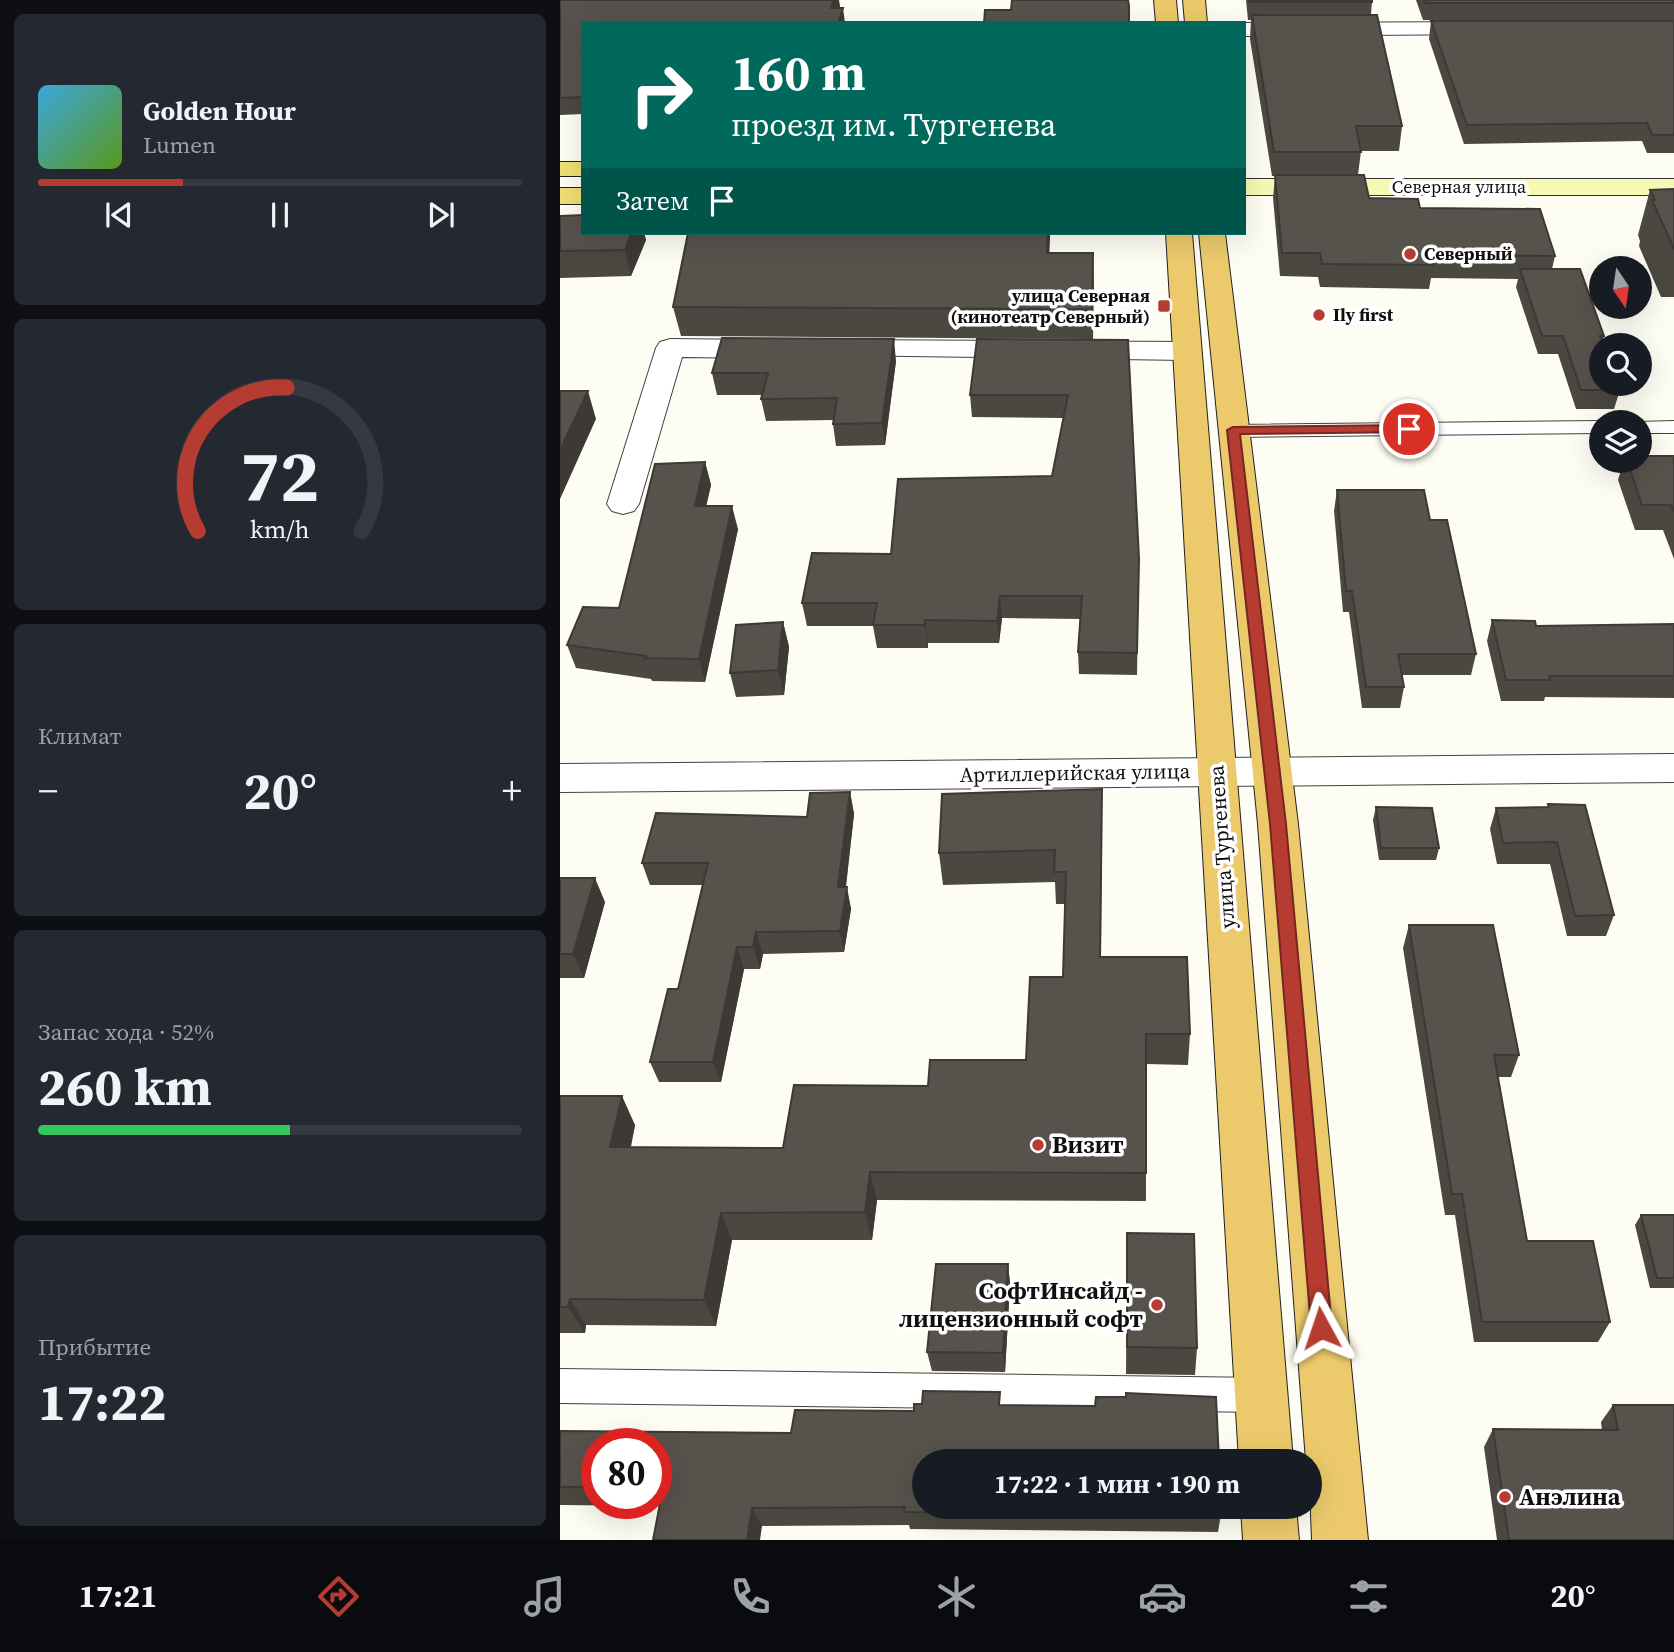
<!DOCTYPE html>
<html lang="ru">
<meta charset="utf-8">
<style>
:root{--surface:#171b24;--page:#242831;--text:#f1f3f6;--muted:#9ea1a6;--line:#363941;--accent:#b63c31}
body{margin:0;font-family:"Source Serif 4",serif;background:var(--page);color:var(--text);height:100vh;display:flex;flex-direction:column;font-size:26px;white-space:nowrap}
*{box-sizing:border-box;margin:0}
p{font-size:23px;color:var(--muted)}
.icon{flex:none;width:38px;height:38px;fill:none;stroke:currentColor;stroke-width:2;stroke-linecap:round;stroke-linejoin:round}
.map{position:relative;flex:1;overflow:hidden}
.drawer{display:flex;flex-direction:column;gap:14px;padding:14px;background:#0d0f14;width:560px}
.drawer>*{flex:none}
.guide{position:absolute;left:21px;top:21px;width:665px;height:214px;border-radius:0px;box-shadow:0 7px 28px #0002;background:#00695c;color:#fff;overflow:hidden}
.needle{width:46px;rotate:167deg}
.tools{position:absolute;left:1029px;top:256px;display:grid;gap:14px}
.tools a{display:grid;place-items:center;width:63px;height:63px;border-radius:50%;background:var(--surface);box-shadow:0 7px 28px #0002;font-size:35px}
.speed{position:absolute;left:21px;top:1428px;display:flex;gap:14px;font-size:35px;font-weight:700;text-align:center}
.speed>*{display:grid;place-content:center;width:91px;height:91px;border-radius:50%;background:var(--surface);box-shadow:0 7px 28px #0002;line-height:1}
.speed .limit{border:10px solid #d22;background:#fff;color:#111}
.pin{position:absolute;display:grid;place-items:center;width:60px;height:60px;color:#fff;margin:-30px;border:4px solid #fff;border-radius:50%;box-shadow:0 2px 7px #0007}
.me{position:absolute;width:77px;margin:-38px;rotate:355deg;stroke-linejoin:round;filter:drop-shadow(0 0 5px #0008)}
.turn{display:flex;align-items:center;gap:24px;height:147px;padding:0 35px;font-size:32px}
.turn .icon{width:91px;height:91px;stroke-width:2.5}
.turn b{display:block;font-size:49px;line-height:60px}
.then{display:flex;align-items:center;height:66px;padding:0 35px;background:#0003;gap:14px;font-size:26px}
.big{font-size:52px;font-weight:700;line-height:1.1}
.drawer .tile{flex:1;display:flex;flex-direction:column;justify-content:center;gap:10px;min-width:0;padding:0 24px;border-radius:10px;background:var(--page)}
.drawer .dial{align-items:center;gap:0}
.dial svg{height:182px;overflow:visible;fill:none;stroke:var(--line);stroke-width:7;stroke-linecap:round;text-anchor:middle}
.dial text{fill:var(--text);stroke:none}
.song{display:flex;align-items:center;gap:21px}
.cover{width:84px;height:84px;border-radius:10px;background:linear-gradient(135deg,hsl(200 70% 55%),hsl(90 70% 35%))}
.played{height:7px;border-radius:4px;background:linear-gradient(90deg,var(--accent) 30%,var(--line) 30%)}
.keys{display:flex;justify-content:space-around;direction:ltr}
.heat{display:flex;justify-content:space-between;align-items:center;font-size:38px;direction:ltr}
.charge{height:10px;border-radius:5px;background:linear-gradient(90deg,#34c759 52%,var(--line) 0)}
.trip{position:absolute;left:352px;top:1449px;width:410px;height:70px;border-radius:35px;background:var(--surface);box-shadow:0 7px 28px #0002;font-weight:700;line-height:70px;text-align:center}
.menu{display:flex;height:112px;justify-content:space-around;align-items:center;background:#090b0e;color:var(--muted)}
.menu .icon{width:49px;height:49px}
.menu .selected{color:var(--accent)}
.menu b{font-size:32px;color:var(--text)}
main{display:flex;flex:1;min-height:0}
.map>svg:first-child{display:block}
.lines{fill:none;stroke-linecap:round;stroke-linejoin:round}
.service-casing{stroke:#424242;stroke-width:2}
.minor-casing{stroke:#424242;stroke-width:2}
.secondary-casing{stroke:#313131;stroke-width:2}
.primary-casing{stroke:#202020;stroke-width:2}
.trunk-casing{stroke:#202020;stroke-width:2}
.service{fill:#fff;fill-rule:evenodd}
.minor{fill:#fff;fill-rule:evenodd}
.secondary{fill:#f7f9b3;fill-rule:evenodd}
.primary{fill:#eee073;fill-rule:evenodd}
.trunk{fill:#ecca6c;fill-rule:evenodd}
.wall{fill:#4b4741;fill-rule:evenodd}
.shaded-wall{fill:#3d3935}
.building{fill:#57524c;stroke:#3d3935;stroke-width:2}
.route{fill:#b63c31;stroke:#762720;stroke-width:2}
.poi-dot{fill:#b63c31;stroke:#fff;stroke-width:2.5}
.labels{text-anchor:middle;stroke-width:7;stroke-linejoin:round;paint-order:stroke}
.far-street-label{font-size:18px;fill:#0f0f0f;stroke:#fff}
.far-poi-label{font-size:18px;font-weight:bold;fill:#0f0f0f;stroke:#fff;text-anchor:start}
.street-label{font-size:21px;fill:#0f0f0f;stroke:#fff}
.near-poi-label{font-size:24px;font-weight:bold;fill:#0f0f0f;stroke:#fff;text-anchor:start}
</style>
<main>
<section class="drawer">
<div class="tile">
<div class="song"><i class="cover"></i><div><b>Golden Hour</b><p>Lumen</p></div></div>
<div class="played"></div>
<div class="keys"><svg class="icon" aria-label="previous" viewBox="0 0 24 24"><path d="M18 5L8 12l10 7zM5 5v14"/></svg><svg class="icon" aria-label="pause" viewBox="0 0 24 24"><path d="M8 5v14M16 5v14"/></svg><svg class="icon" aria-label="next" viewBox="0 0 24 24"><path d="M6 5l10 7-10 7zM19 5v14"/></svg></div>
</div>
<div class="tile dial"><svg viewBox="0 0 100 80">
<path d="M14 69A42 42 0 1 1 86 69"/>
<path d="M14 69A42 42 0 0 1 53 6" stroke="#b63c31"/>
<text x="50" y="56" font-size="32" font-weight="700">72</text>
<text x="50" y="72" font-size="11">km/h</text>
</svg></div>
<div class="tile"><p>Климат</p>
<div class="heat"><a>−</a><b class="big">20°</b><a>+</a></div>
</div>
<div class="tile"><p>Запас хода · 52%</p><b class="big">260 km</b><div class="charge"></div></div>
<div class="tile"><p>Прибытие</p><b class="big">17:22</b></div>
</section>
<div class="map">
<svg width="1114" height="1540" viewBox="0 0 1114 1540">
<rect width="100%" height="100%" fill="#fefdf3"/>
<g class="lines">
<g class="service-casing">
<path id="service" d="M1041,421L1044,422L1041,433L673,437L663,431L673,425Z
M1114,421V433H1080L1077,422Z
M0,1369L703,1378L715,1383L720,1395L715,1407L703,1412L0,1403Z"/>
</g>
<g class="minor-casing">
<path id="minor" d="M923,22L931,24L934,29L931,34L684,36L683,23Z
M110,339L213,340L223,343L228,349L223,355L213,358L122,357L79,504L74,511L63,514L52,511L47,504L96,348L100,342Z
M284,340L625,342L635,345L640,351L635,357L625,360L274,355L269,349L274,343Z
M1114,754V782L0,792V764Z"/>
</g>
<g class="secondary-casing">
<path id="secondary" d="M684,179H1114V195H684Z"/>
</g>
<g class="primary-casing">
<path id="primary" d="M0,162H23V176H0Z
M0,188H23V204H0Z"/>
</g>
<g class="trunk-casing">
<path id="trunk" d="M594,0H616L618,23H596Z
M623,0H645L647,23H625Z
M606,233H632L733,1461H679Z
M639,233H665L738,824L808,1540H752L749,1461H746L698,824Z
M681,1507H736L739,1540H683Z"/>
</g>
<use href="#service" class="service"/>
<use href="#minor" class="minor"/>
<use href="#secondary" class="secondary"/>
<use href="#primary" class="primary"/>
<use href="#trunk" class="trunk"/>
</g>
<path class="wall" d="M0,0L280,6L279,8L23,23V114L0,115Z
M686,0H812L811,15L842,126L839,151H801L798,175L809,198L860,208L995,256L992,269L1044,336L1042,343L1060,390L1054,409H1016L998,354H978L956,287L958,279L871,278L869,289L760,287L758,277L720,276L713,198L715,176H712L690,39L691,20H688Z
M856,0H1114V20H863Z
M871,21H1114V153H1087L1082,141L904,144L869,39Z
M1114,189V297H1101L1079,246L1080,241L1078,235L1090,190Z
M0,216L23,233H84L86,240L71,276L0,278Z
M489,253H533V339L121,336L113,307Z
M568,340L579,559L577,675L519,674L518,652L520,619L442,618L439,643H368V648H317L313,626H247L242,603L331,554L492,476L503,418L412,417L410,395Z
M336,361L325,445L276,446L273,424V420L206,421L201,399L202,395H157L152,373Z
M1114,456V559L1103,530H1075L1058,480L1064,460H1080Z
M145,462L151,485L146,506L178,529L145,682L92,681L91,679L16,668L7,645L59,608Z
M777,490L870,520L916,654L911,675H842L844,687L840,708H802L789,612H783L774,511Z
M932,620L976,626L1114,624V698L985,697L984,701H941L927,641Z
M223,622L229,647L224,695L176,697L170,673Z
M542,789L541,957L630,1034L628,1065L586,1064V1201L317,1200L312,1240H172L156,1326L26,1325L25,1333H0V1096L75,1125L71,1147L223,1148L368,1086L466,1060L503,977L505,904H496L495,882L383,885L379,853Z
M290,792L294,814L286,887L291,909L284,952L203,954L200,969H184L161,1082H99L90,1062L118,989L143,885H90L82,863L247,817Z
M988,804L1054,915L1046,936H1007L990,864H937L930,829L936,808L987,807Z
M816,807L879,848L876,860H819L813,820Z
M0,878L45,902L24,978H0Z
M849,925L959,1055L951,1077H938L967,1241L1050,1322L1038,1342H914L895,1215H885L843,948Z
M1081,1215H1114V1288H1090L1075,1225Z
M567,1233L637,1348L635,1375L566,1374Z
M448,1264L450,1284L445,1372L372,1371L367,1352Z
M442,1405L661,1514L658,1532L350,1529L349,1525L202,1526L100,1506L0,1505V1431L231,1433L354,1411ZM37,1444H96V1503H37Z
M1053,1405L1114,1540H937L924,1447L933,1429L1042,1430L1041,1422Z"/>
<path class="shaded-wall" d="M274,0H279L280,6L273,23L271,8Z
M283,8L285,23H278Z
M71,233H84L86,240L71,276L65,250Z
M488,233H490V238L488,282L487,253Z
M533,253L534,282L533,339L532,309Z
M334,339L336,361L325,445L322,423Z
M28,391L36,419L0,499V450Z
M145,462L151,485L141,529L135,506Z
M172,506L178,529L145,682L139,659Z
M440,596L442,618L439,643L437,621Z
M365,620L368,643V648L365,625Z
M223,622L229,647L224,695L218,670Z
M542,789V822L540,988V957Z
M290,792L294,814L283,909L278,887Z
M35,878L45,902L24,978L13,954Z
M287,887L291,909L284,952L280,931Z
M196,932L203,954L200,969L193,947Z
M177,947L184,969L161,1082L153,1062Z
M62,1096L75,1125L64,1176L50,1147Z
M310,1172L317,1200L312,1240L305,1212Z
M161,1213L172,1240L156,1326L144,1300Z
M448,1264L450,1284L445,1372L443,1353Z
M10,1299L26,1325L25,1333L8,1307Z
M192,1508L202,1526L200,1540H187Z"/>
<path class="building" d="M0,0H274L271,8H283L278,23H23V97L0,98Z
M452,0H568L569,6V23H424L425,10H451Z
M689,0H812V2H689Z
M864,0H1114V3H865Z
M692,15H817L842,126H796L801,152H714Z
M871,21H1114V135H1092L1087,123L907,125Z
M715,175H804L809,198L858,199L860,208L980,209L995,256L871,255L873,265L762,264L760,253H722Z
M1114,189V249L1092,200H1095L1090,190Z
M23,215V233H71L65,250L0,251V216Z
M128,233H488L487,253H533L532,309L113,307Z
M960,269H1020L1044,336H1040L1043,345H1041V383H1057L1060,390H1021L1003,336H982Z
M162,338L334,339L322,423L273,424L277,398L201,399L208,373H152Z
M417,339L568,340L579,559L577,653L518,652L522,596H440L437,621L365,620V625H313L317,603H242L252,553L331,554L338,479L492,476L508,395H410Z
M0,391H28L0,450Z
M1080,456H1114V512L1111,505H1082L1067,460H1080Z
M145,462L135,506H172L139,659L85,658L86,656L7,645L23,607L59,608L95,464Z
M777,490H864L870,520H887L916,654H838L844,687H806L792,591H786Z
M932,620L975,621L976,626L1114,624V676H989L990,680H946Z
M223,622L218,670L170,673L176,625Z
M542,789L540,957H627L630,1034H586V1173L310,1172L305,1212L161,1213L144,1300L10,1299L8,1307H0V1096H62L50,1147L223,1148L234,1085L368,1086L370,1060H466L470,977H503L506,872H494L495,850L379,853L382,794Z
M290,792L278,887H287L280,931L196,932L193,947H177L153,1062H90L108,989H118L148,863H82L96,813L247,817L250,793Z
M988,804L1025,805L1054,915L1015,916L997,842L943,843L936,808L989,807Z
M816,807L872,808L879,848H821Z
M0,878H35L13,954H0Z
M849,925H933L959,1055H934L967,1241H1033L1050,1322H922L902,1194H892Z
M1081,1215H1114V1278H1097Z
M567,1233L634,1234L637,1348L567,1347Z
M376,1264H448L443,1353L367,1352Z
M363,1391L440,1392L439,1405L535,1406L536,1397H566V1393L656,1397L659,1461H364V1507H661V1514L344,1512L345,1507L192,1508L187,1540H93L103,1488H96V1444H37V1487H0V1431L231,1433L235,1410L354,1411V1404H362Z
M1053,1405H1114V1540H949L933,1429L1058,1430Z"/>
<path class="route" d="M849,425L854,426V432L680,434L726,824L772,1328L769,1336L761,1339L754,1336L751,1328L710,824L667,430L673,427Z"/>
<g class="poi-dot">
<circle cx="850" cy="254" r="7"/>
<rect x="597" y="299" width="14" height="14" rx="3.5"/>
<circle cx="759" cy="315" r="7"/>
<circle cx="478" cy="1145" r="7"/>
<circle cx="597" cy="1305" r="7"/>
<circle cx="945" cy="1497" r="7"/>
</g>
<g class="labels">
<g class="far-street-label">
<text x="899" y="193">Северная улица</text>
</g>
<g class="far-poi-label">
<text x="864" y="260">Северный</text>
<text x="590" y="302" text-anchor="end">улица Северная<tspan x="590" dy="21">(кинотеатр Северный)</tspan></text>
<text x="773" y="321">Ily first</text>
</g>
<g class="street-label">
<text transform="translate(515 773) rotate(-1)" y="7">Артиллерийская улица</text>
<text transform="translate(662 847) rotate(-94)" y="7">улица Тургенева</text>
</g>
<g class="near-poi-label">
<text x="492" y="1153">Визит</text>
<text x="583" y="1299" text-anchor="end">СофтИнсайд -<tspan x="583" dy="28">лицензионный софт</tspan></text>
<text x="959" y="1505">Анэлина</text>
</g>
</g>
</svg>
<div class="tools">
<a><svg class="needle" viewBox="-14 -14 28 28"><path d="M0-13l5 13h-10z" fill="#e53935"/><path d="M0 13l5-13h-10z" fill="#9ea1a6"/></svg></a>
<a><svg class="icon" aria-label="search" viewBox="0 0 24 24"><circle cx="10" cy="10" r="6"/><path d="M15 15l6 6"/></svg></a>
<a><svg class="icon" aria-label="layers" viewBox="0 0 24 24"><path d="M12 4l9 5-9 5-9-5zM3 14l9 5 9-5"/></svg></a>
</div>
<div class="speed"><div class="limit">80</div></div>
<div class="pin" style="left:849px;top:429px;background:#d93025"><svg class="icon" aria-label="arrive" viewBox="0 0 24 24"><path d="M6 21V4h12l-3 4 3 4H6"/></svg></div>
<svg class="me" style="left:761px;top:1328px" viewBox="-20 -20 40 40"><path d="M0-17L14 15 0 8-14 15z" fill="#b63c31" stroke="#fff" stroke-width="4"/></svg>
<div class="trip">17:22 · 1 мин · 190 m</div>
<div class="guide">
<div class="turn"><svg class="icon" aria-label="right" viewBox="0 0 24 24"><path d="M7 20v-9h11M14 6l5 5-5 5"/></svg><div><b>160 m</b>проезд им. Тургенева</div></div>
<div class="then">Затем<svg class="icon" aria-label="arrive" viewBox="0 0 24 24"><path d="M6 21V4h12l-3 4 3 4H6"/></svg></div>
</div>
</div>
</main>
<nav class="menu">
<b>17:21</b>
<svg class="icon selected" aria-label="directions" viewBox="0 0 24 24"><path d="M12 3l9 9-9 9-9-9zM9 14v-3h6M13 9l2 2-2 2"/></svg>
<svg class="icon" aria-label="music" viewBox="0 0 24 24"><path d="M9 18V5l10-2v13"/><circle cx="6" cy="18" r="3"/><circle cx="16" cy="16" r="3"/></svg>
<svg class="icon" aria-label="phone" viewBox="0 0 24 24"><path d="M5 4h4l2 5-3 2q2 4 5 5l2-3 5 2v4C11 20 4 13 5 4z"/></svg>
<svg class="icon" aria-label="climate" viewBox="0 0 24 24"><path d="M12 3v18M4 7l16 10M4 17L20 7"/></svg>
<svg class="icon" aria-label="car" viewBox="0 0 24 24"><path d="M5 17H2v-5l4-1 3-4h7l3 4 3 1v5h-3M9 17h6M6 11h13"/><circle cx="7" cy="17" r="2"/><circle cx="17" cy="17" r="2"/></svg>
<svg class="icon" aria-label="filters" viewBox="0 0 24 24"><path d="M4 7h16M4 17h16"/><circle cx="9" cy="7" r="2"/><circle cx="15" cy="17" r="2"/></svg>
<b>20°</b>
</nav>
